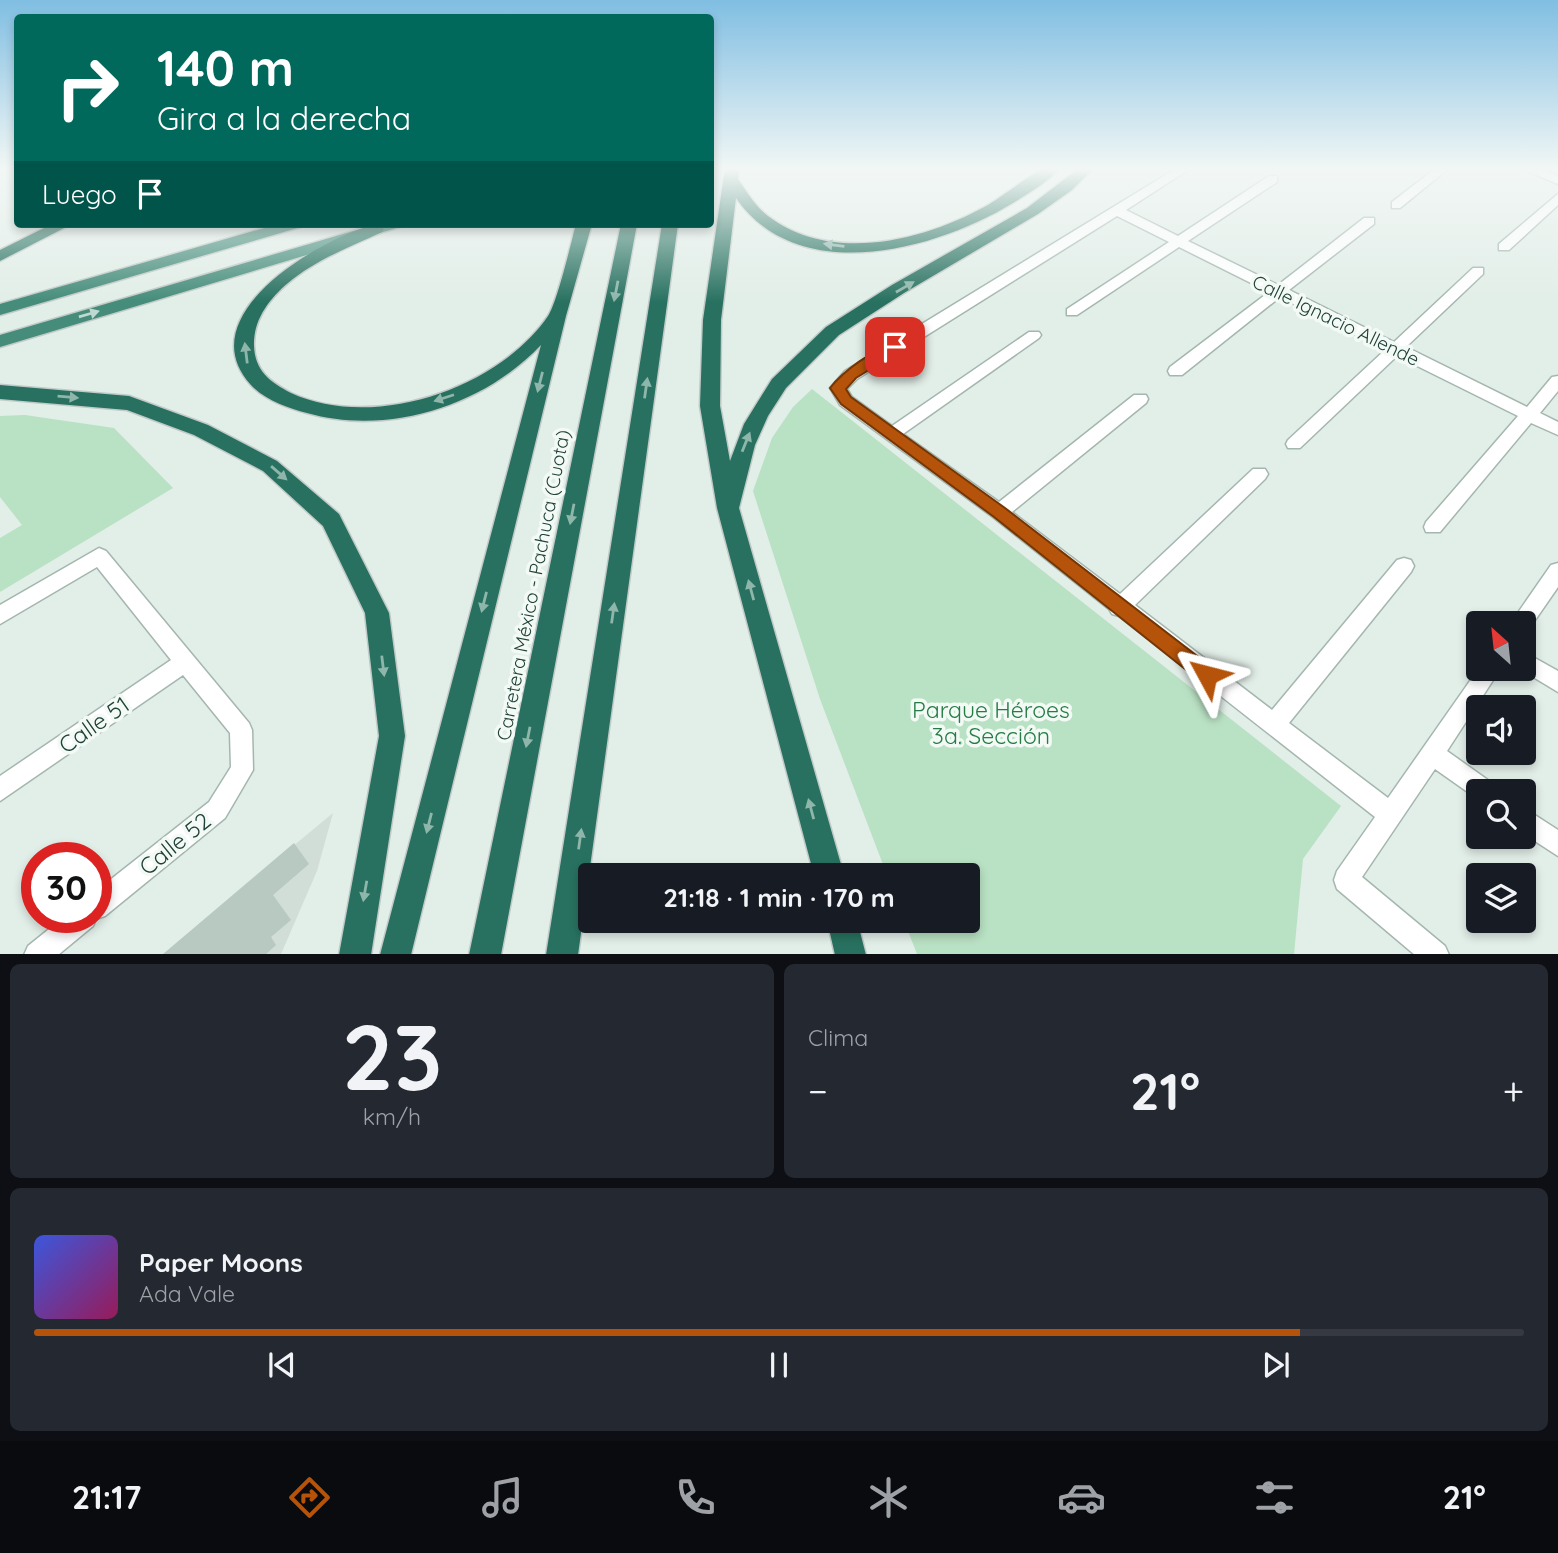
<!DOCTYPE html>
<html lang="es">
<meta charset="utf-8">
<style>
:root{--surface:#171b24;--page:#242831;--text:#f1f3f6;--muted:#9ea1a6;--line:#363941;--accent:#b45309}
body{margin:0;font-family:Quicksand,sans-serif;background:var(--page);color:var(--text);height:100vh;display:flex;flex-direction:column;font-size:26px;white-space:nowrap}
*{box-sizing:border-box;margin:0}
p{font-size:23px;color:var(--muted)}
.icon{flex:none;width:38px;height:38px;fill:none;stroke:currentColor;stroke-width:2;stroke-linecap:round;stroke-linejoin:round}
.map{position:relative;height:954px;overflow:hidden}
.drawer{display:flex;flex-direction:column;gap:10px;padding:10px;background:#0d0f14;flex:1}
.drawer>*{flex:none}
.guide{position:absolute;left:14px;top:14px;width:700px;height:214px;border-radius:7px;box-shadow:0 4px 10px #0003;background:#00695c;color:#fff;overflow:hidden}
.needle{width:46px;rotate:333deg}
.fabs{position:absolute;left:1466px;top:611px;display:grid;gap:14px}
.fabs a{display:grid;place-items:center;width:70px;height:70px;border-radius:7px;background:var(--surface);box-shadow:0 4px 10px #0003;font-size:35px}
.speed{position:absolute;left:21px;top:842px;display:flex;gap:14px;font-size:35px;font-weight:700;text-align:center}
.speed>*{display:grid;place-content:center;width:91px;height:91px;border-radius:50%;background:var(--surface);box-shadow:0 4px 10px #0003;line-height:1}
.speed .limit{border:10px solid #d22;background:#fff;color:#111}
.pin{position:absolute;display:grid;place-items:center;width:60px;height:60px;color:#fff;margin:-30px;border-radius:14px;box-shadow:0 4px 10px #0006}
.me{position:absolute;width:77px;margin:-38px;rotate:308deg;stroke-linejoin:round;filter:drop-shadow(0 0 5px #0008)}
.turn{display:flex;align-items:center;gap:24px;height:147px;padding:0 28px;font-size:32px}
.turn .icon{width:91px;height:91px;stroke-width:2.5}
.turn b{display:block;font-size:49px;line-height:60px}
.then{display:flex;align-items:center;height:66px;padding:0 28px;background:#0003;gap:14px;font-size:26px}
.big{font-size:52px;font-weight:700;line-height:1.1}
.drawer .card{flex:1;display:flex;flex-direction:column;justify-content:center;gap:10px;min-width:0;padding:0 24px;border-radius:10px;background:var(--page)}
.drawer .dial{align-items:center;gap:0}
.dial b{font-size:91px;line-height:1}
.song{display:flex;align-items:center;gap:21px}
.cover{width:84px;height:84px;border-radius:10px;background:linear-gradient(135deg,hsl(230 70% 55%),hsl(330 70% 35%))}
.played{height:7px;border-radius:4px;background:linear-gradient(90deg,var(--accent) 85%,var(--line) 85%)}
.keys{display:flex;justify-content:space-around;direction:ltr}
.heat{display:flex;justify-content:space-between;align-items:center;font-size:38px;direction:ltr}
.drawer .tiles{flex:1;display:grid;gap:10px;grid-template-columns:1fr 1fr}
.card:last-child{grid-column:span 2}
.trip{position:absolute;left:578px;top:863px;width:402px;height:70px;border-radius:7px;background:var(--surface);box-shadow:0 4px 10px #0003;font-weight:700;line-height:70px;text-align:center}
.tab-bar{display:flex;height:112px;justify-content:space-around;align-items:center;background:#090b0e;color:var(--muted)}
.tab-bar .icon{width:49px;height:49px}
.tab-bar .selected{color:var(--accent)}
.tab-bar b{font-size:32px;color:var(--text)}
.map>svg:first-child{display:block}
.built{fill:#d0ded7}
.green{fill:#b9e1c3}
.building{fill:#b7c9c1}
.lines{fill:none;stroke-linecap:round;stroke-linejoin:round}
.minor-casing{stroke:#a4b7af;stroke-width:3}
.trunk-casing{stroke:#c1cac7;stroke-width:3}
.motorway-casing{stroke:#c1cac7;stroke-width:3}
.minor{fill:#fff;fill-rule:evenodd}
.trunk{fill:#458c7a;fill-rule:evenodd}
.motorway{fill:#287160;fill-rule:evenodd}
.oneway{fill:#8eb6ab}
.oneway2{fill:#bfd9d1}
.route{fill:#b45309;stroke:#753606;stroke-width:2}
.labels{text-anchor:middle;stroke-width:7;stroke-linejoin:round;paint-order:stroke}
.street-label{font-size:19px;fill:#204137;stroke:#f3faf6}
.near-park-label{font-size:23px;fill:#257d45;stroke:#f3faf6}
.near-street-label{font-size:23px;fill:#204137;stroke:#f3faf6}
</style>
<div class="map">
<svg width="1558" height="955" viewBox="0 0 1558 955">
<rect width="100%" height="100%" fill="#e2eee8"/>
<path class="built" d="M333,813L317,871L281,954L162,955Z"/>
<path class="green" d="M812,389L1341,806L1303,859L1294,954H917L904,921L968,920V875H887L820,699L753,491L772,438L793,407Z
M25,415L114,428L173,488L0,592V538L22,525L0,497V416Z"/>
<path class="building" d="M294,843L309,864L273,895L291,920L271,937L276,945L265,955H162Z"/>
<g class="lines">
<g class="minor-casing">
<path id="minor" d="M1177,168H1191L1126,210L1178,236L1269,176H1277V182L1188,241L1278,285L1364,218H1374V224L1289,290L1394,342L1473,268H1483V274L1406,347L1527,407L1552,377L1558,376V391L1540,413L1558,422V435L1531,423L1440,532H1426L1424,527L1426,522L1518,416L1397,356L1300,448H1288L1286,444L1288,440L1385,350L1280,297L1182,375H1170L1168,371L1170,367L1269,292L1179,247L1077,315H1067V309L1169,242L1117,216L857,379L847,389L852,397L892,426L1029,332H1039L1041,335L1039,338L903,434L999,502L1134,395H1146L1148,399L1146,403L1012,512L1120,594L1253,469H1265L1268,474L1265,479L1135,605L1272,710L1397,560L1404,558L1411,560L1414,566L1411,572L1289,723L1388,798L1479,668H1501L1447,751L1492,783L1496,791H1479V800L1435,769L1362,877L1445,946L1449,955H1415L1337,889L1334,880L1337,871L1375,817L1119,616L1112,614L1109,609L993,517L840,405L830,388L845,371Z
M1436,168H1449L1400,208H1392V202Z
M1520,168H1537L1558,176V184Z
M1558,194V205L1509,250H1499V244Z
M99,548L106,551L249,723L252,730L253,770L225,818L105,916L96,919L93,926L58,955H24L28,946L64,917H96V891L209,802L231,767L230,733L183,675L0,801V776L171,660L97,567L0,624V605Z
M1558,563V587L1529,629L1524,631V623H1512L1515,617L1551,565Z
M1524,652L1558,671V692L1518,668H1524Z
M1524,808L1558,830V856L1524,834Z"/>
</g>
<g class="trunk-casing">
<path id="trunk" d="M278,224H303L301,227L0,315V304Z
M377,224H402L400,227L0,347V335Z"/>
</g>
<g class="motorway-casing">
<path id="motorway" d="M725,168H739L738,179C747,192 755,206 768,216C831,264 923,241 986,206C999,199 1035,171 1044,168C1048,167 1056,168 1060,168C1048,182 1029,193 1013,203C936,250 798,288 736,198L721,320L720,406L730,461L744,424L772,379L826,327L892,285L1027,208L1079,168H1094L1072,190L1038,214L904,293L839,335L786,388L768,416L755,445L739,508L844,875H814L717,508L700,406L703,320Z
M52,224H72L0,261V250Z
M376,224L384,229L382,232C350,247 315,260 288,283C269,299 253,320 254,346C255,371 270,382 291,393C373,431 498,389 548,316C557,303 571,243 576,224H592L566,316L411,955H380L541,345C483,406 388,436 307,413C288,408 265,400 251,385C187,315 321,238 376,224Z
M621,224H637L501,955H469Z
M662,224H678L578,955H546Z
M0,385L129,396L208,425L277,461L339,514L389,613L405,736L371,955H339L379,736L365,613L323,526L263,471L194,435L127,410L0,399Z
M827,920H857L866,955H835Z"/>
</g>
<use href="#minor" class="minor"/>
<use href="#trunk" class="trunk"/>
<use href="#motorway" class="motorway"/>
</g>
<defs><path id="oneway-solid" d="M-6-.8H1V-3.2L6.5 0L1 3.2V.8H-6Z" transform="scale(1.75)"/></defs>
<g class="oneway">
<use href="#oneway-solid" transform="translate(834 245) rotate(-173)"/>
<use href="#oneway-solid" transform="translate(905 287) rotate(-30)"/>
<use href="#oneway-solid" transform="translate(616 291) rotate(101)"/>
<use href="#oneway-solid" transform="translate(246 353) rotate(-97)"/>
<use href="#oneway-solid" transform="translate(540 382) rotate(104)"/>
<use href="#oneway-solid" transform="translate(646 388) rotate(-82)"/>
<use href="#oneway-solid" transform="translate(68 397) rotate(5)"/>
<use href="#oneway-solid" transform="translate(444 398) rotate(162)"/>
<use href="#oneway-solid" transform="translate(746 442) rotate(-68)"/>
<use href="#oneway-solid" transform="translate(279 473) rotate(41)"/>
<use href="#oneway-solid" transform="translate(572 514) rotate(101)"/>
<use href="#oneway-solid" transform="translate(751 590) rotate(-105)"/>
<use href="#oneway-solid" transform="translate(484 602) rotate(104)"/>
<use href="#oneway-solid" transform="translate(613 613) rotate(-82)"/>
<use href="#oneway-solid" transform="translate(383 666) rotate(83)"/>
<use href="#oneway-solid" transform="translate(528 737) rotate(101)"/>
<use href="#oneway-solid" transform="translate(811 809) rotate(-105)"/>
<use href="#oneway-solid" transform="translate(429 823) rotate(104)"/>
<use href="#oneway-solid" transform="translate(580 839) rotate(-82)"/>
<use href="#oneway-solid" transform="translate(365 891) rotate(100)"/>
</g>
<use class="oneway2" href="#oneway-solid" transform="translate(89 314) rotate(-16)"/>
<linearGradient id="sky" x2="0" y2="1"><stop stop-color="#80bee2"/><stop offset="0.56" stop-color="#f2f7f5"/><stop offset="1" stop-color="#f2f7f5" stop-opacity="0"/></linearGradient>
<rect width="1558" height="302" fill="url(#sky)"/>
<path class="route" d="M895,343L900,344V351L856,378L846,389L851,397L1005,508L1214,669L1217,675L1214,681L1207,684L1200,681L994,517L841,404L830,388C844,370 873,350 895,343Z"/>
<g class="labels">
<g class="street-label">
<text transform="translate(1336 320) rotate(26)" y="7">Calle Ignacio Allende</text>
<text transform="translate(533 585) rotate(-79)" y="7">Carretera México - Pachuca (Cuota)</text>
</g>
<g class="near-park-label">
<text x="991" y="718">Parque Héroes<tspan x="991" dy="26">3a. Sección</tspan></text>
</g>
<g class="near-street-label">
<text transform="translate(94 725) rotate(-35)" y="8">Calle 51</text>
<text transform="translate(175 844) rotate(-39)" y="8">Calle 52</text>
</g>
</g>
</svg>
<div class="fabs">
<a><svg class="needle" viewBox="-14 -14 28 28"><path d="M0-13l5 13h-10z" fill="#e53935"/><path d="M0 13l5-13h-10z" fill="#9ea1a6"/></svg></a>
<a><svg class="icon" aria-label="sound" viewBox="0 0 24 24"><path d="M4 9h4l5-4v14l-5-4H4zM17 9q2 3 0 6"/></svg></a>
<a><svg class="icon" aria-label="search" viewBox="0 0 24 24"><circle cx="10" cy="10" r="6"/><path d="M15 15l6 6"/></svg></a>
<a><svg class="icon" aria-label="layers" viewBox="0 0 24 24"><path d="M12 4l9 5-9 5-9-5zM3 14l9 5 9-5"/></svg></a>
</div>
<div class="speed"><div class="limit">30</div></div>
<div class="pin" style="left:895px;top:347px;background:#d93025"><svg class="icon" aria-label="arrive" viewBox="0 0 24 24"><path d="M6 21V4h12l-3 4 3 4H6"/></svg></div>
<svg class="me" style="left:1207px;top:675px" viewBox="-20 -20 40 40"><path d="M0-17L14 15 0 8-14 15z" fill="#b45309" stroke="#fff" stroke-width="4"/></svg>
<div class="trip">21:18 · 1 min · 170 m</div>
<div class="guide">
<div class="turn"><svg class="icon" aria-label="right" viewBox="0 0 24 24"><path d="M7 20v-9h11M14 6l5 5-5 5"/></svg><div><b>140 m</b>Gira a la derecha</div></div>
<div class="then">Luego<svg class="icon" aria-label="arrive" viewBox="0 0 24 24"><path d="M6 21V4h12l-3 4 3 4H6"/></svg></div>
</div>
</div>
<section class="drawer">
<div class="tiles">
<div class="card dial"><b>23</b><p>km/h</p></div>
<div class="card"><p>Clima</p>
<div class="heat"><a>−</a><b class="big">21°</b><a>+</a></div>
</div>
<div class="card">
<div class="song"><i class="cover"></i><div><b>Paper Moons</b><p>Ada Vale</p></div></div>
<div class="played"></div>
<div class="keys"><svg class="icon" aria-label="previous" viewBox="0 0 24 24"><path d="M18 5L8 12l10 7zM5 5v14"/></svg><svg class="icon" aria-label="pause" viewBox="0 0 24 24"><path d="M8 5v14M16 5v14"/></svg><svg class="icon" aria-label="next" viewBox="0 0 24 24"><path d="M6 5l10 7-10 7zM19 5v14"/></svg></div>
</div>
</div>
</section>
<nav class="tab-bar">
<b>21:17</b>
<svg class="icon selected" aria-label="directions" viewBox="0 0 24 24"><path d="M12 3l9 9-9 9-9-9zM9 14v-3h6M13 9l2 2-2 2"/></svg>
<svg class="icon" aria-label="music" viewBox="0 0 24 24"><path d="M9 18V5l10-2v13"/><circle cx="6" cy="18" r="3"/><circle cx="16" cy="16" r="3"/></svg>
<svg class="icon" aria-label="phone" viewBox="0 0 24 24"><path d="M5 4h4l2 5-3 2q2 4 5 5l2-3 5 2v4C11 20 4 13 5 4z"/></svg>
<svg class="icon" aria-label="climate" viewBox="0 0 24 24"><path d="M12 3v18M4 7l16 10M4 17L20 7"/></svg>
<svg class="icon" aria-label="car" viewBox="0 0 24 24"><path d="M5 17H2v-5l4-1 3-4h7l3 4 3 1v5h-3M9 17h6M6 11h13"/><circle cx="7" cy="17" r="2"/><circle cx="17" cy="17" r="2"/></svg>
<svg class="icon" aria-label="filters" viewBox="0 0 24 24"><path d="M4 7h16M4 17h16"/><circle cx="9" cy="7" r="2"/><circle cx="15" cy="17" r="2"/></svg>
<b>21°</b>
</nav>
